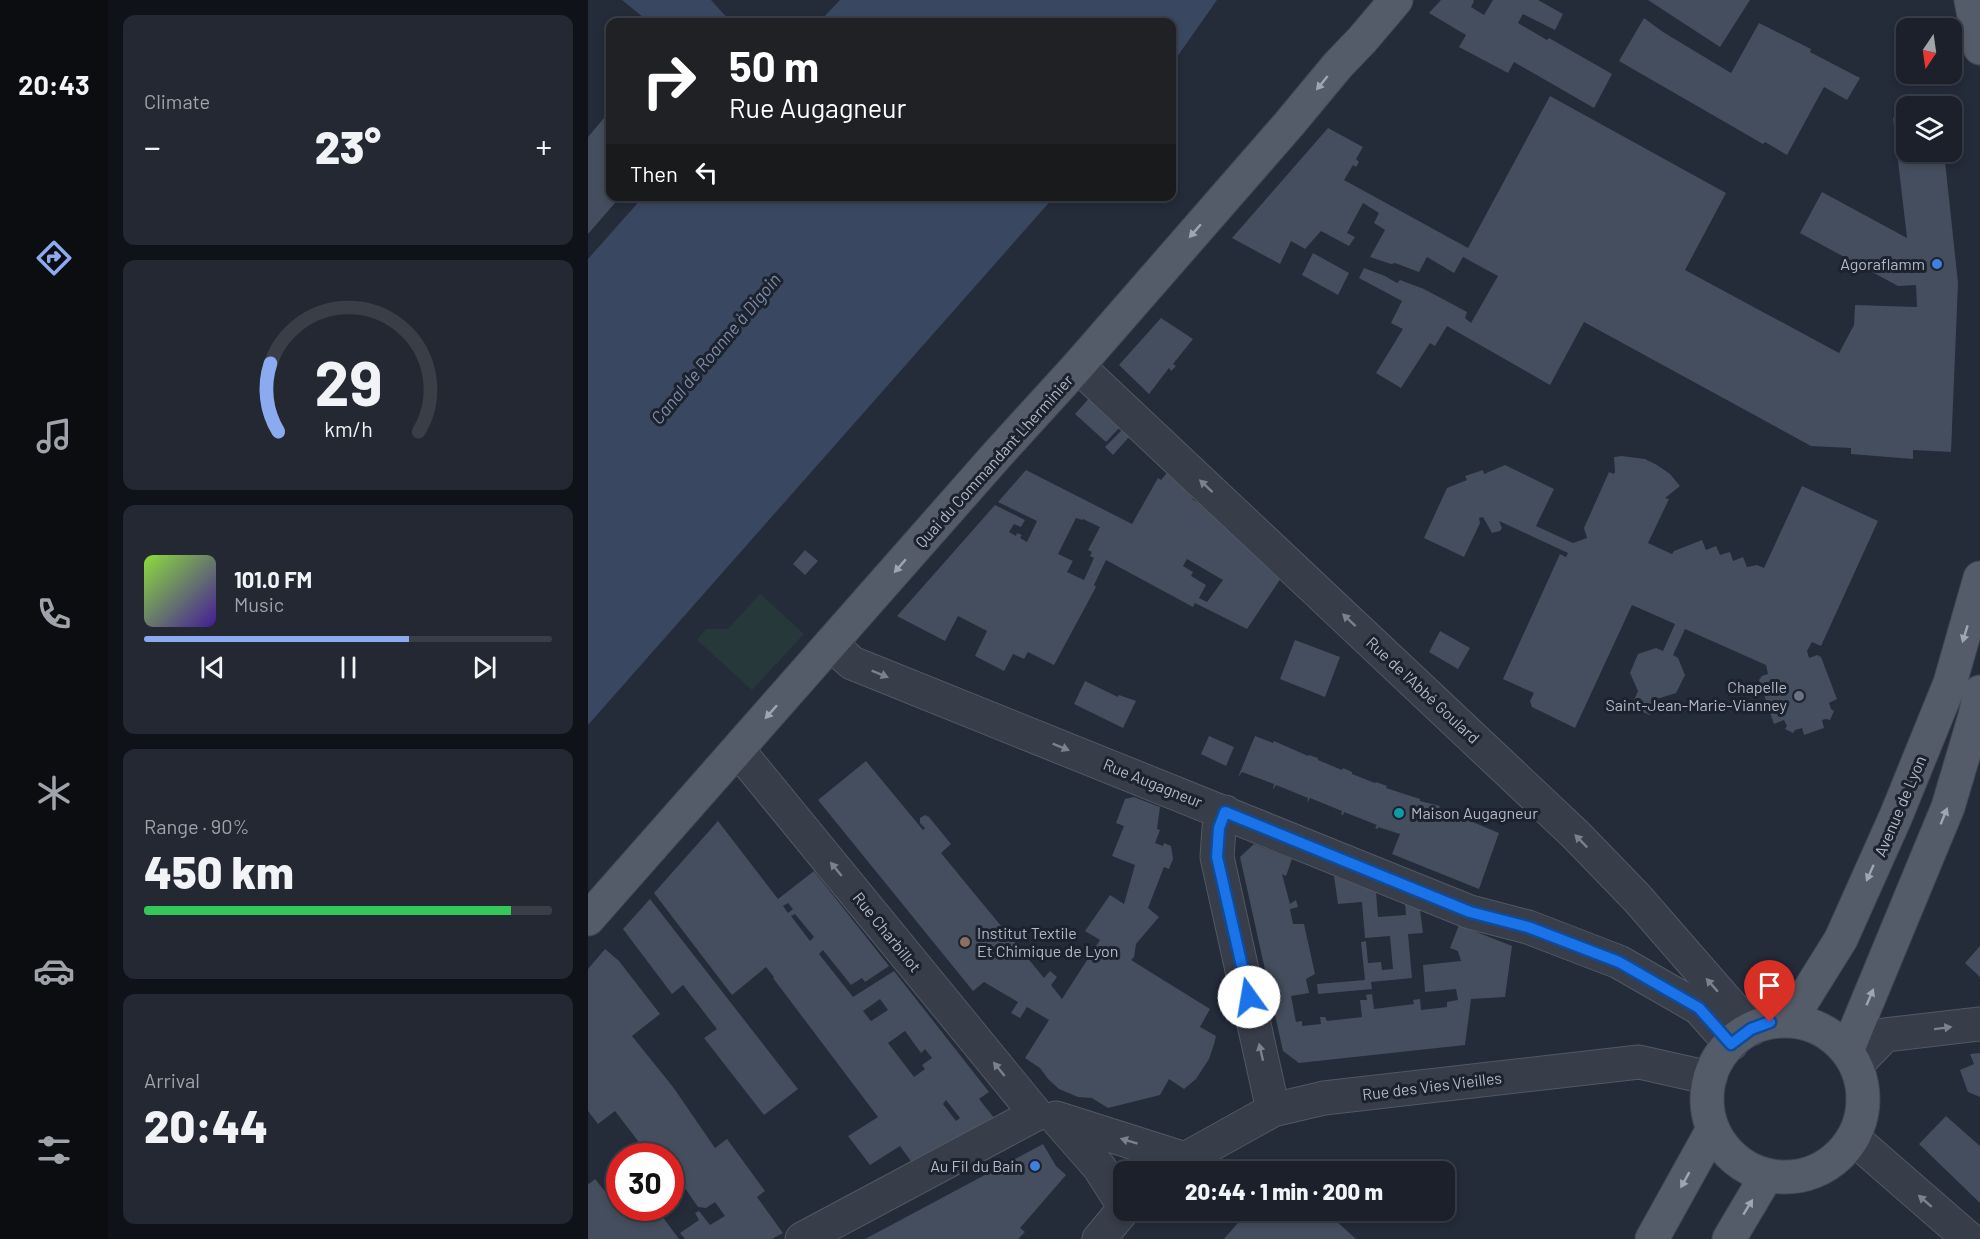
<!DOCTYPE html>
<meta charset="utf-8">
<style>
:root{--surface:#1b202b;--page:#242833;--text:#f1f3f6;--muted:#a0a3a9;--line:#393e47;--accent:#8caaf0}
body{margin:0;font-family:Barlow,sans-serif;background:var(--page);color:var(--text);height:100vh;display:flex;flex-direction:column;font-size:22px;white-space:nowrap}
*{box-sizing:border-box;margin:0}
p{font-size:20px;color:var(--muted)}
.icon{flex:none;width:33px;height:33px;fill:none;stroke:currentColor;stroke-width:2;stroke-linecap:round;stroke-linejoin:round}
.map{position:relative;flex:1;overflow:hidden}
.sheet{display:flex;flex-direction:column;gap:15px;padding:15px;background:#0f1218;width:480px}
.sheet>*{flex:none}
.guide{position:absolute;left:18px;top:18px;width:570px;height:183px;border-radius:12px;box-shadow:0 3px 9px #0003,0 0 0 2px var(--line);background:#202124;color:#fff;overflow:hidden}
.needle{width:39px;rotate:193deg}
.controls{position:absolute;left:1308px;top:18px;display:grid;gap:12px}
.controls a{display:grid;place-items:center;width:66px;height:66px;border-radius:12px;background:var(--surface);box-shadow:0 3px 9px #0003,0 0 0 2px var(--line);font-size:30px}
.speed{position:absolute;left:18px;top:1143px;display:flex;gap:12px;font-size:30px;font-weight:700;text-align:center}
.speed>*{display:grid;place-content:center;width:78px;height:78px;border-radius:50%;background:var(--surface);box-shadow:0 3px 9px #0003,0 0 0 2px var(--line);line-height:1}
.speed .limit{border:9px solid #d22;background:#fff;color:#111}
.pin{position:absolute;display:grid;place-items:center;width:51px;height:51px;color:#fff;margin:-62px -26px;border-radius:50% 50% 50% 0;rotate:-45deg;box-shadow:0 0 6px #0007}
.pin .icon{rotate:45deg}
.me{position:absolute;width:66px;margin:-33px;rotate:347deg;stroke-linejoin:round;filter:drop-shadow(0 0 4px #0008)}
.turn{display:flex;align-items:center;gap:21px;height:126px;padding:0 24px;font-size:27px}
.turn .icon{width:78px;height:78px;stroke-width:2.5}
.turn b{display:block;font-size:42px;line-height:51px}
.then{display:flex;align-items:center;height:57px;padding:0 24px;background:#0003;gap:12px;font-size:22px}
.big{font-size:45px;font-weight:800;line-height:1.1}
.sheet .card{flex:1;display:flex;flex-direction:column;justify-content:center;gap:9px;min-width:0;padding:0 21px;border-radius:12px;background:var(--page)}
.sheet .dial{align-items:center;gap:0}
.dial svg{height:156px;overflow:visible;fill:none;stroke:var(--line);stroke-width:7;stroke-linecap:round;text-anchor:middle}
.dial text{fill:var(--text);stroke:none}
.song{display:flex;align-items:center;gap:18px}
.cover{width:72px;height:72px;border-radius:9px;background:linear-gradient(135deg,hsl(90 70% 55%),hsl(260 70% 35%))}
.played{height:6px;border-radius:3px;background:linear-gradient(90deg,var(--accent) 65%,var(--line) 65%)}
.keys{display:flex;justify-content:space-around;direction:ltr}
.heat{display:flex;justify-content:space-between;align-items:center;font-size:33px;direction:ltr}
.charge{height:9px;border-radius:4px;background:linear-gradient(90deg,#34c759 90%,var(--line) 0)}
.trip{position:absolute;left:525px;top:1161px;width:342px;height:60px;border-radius:12px;background:var(--surface);box-shadow:0 3px 9px #0003,0 0 0 2px var(--line);font-weight:800;line-height:60px;text-align:center}
main{display:flex;flex:1;min-height:0}
.menu{display:flex;flex-direction:column;width:108px;justify-content:space-around;align-items:center;background:#0b0d11;color:var(--muted)}
.menu .icon{width:42px;height:42px}
.menu .on{color:var(--accent)}
.menu b{font-size:27px;color:var(--text)}
.map>svg:first-child{display:block}
.green{fill:#27383b}
.water{fill:#3a4761}
.building{fill:#454e5e;fill-rule:evenodd}
.lines{fill:none;stroke-linecap:round;stroke-linejoin:round}
.minor-casing{stroke:#525864;stroke-width:35}
.major-casing{stroke:#404652;stroke-width:35}
.minor{stroke:#373d49;stroke-width:33}
.major{stroke:#555c69;stroke-width:33}
.oneway{fill:#9fa6b3}
.oneway2{fill:#7b818d}
.route-casing{stroke:#114b97;stroke-width:15}
.route{stroke:#1a73e8;stroke-width:10}
.shop-dot{fill:#3f7fe0;stroke:#1c222e;stroke-width:2}
.worship-dot{fill:#6b7280;stroke:#1c222e;stroke-width:2}
.culture-dot{fill:#0f9aa8;stroke:#1c222e;stroke-width:2}
.education-dot{fill:#8d6e63;stroke:#1c222e;stroke-width:2}
.labels{text-anchor:middle;stroke-width:6;stroke-linejoin:round;paint-order:stroke}
.poi-label{font-size:16px;fill:#b2b8c5;stroke:#1c222e;text-anchor:end}
.street-label{font-size:16px;fill:#b2b8c5;stroke:#1c222e}
.water-label{font-size:18px;font-style:italic;fill:#7c8cab;stroke:#1c222e}
</style>
<main>
<nav class="menu">
<b>20:43</b>
<svg class="icon on" aria-label="directions" viewBox="0 0 24 24"><path d="M12 3l9 9-9 9-9-9zM9 14v-3h6M13 9l2 2-2 2"/></svg>
<svg class="icon" aria-label="music" viewBox="0 0 24 24"><path d="M9 18V5l10-2v13"/><circle cx="6" cy="18" r="3"/><circle cx="16" cy="16" r="3"/></svg>
<svg class="icon" aria-label="phone" viewBox="0 0 24 24"><path d="M5 4h4l2 5-3 2q2 4 5 5l2-3 5 2v4C11 20 4 13 5 4z"/></svg>
<svg class="icon" aria-label="climate" viewBox="0 0 24 24"><path d="M12 3v18M4 7l16 10M4 17L20 7"/></svg>
<svg class="icon" aria-label="car" viewBox="0 0 24 24"><path d="M5 17H2v-5l4-1 3-4h7l3 4 3 1v5h-3M9 17h6M6 11h13"/><circle cx="7" cy="17" r="2"/><circle cx="17" cy="17" r="2"/></svg>
<svg class="icon" aria-label="filters" viewBox="0 0 24 24"><path d="M4 7h16M4 17h16"/><circle cx="9" cy="7" r="2"/><circle cx="15" cy="17" r="2"/></svg>
</nav>
<section class="sheet">
<div class="card"><p>Climate</p>
<div class="heat"><a>−</a><b class="big">23°</b><a>+</a></div>
</div>
<div class="card dial"><svg viewBox="0 0 100 80">
<path d="M14 69A42 42 0 1 1 86 69"/>
<path d="M14 69A42 42 0 0 1 10 34" stroke="#8caaf0"/>
<text x="50" y="56" font-size="32" font-weight="700">29</text>
<text x="50" y="72" font-size="11">km/h</text>
</svg></div>
<div class="card">
<div class="song"><i class="cover"></i><div><b>101.0 FM</b><p>Music</p></div></div>
<div class="played"></div>
<div class="keys"><svg class="icon" aria-label="previous" viewBox="0 0 24 24"><path d="M18 5L8 12l10 7zM5 5v14"/></svg><svg class="icon" aria-label="pause" viewBox="0 0 24 24"><path d="M8 5v14M16 5v14"/></svg><svg class="icon" aria-label="next" viewBox="0 0 24 24"><path d="M6 5l10 7-10 7zM19 5v14"/></svg></div>
</div>
<div class="card"><p>Range · 90%</p><b class="big">450 km</b><div class="charge"></div></div>
<div class="card"><p>Arrival</p><b class="big">20:44</b></div>
</section>
<div class="map">
<svg width="1392" height="1239" viewBox="0 0 1392 1239">
<rect width="100%" height="100%" fill="#242b39"/>
<path class="green" d="M172,594L216,634L164,690L109,640L118,629H140Z"/>
<path class="water" d="M34,0H123L143,22H61Z
M252,0H629L584,64V22H231Z
M55,197H466L0,725V259Z"/>
<path class="building" d="M853,0H885L886,1L883,7L896,15L905,0H950L975,14L967,30L935,14L930,23L959,40L961,38L1024,74L1006,108L926,62L920,73L871,47L878,35L841,13Z
M1060,0H1162L1132,47Z
M1056,18L1075,32L1143,73L1171,23L1223,49L1222,52L1272,78L1259,100L1236,87L1199,155L1177,142L1175,144L1031,61Z
M962,96L1138,193L1097,270L1251,353L1266,325L1267,305L1329,307L1328,285L1310,286L1212,233L1234,192L1319,238L1305,118L1318,116V152H1355L1357,161L1370,283L1363,452L1325,450V459L1263,454V448L1223,446L996,322L962,385L859,326L847,346L842,343L813,388L788,373L815,329L803,323L814,301L771,278L776,268L797,276L809,283L812,280L836,289L879,312L877,318L883,323L910,276L875,257L866,273L839,257L831,272L807,263L803,264L782,257L797,230L786,223L791,213L775,203L759,233L767,237L761,246L733,231L717,249L703,241L692,264L644,238L740,128L775,147L768,159L771,162L768,167L765,165L756,180L880,248Z
M22,111V196H33L0,234V137Z
M725,253L761,273L750,295L714,275Z
M573,318L605,339L585,364L588,366L583,371L581,368L561,394L531,365Z
M504,395L534,425L518,442L487,414Z
M534,430L541,437L525,455L517,447Z
M1034,456L1057,459L1069,465L1082,474L1092,486L1077,498L1081,499L1060,543L1084,554L1086,551L1114,540L1118,550L1128,546L1132,555L1142,552L1145,561L1155,557L1159,567L1169,565L1176,568L1214,486L1290,521L1233,646L1224,642L1219,651L1221,658L1229,655L1233,657L1249,699L1241,703L1243,709L1246,711L1242,720L1238,719L1234,720L1236,728L1216,735L1214,728L1207,730L1205,733L1197,729L1199,726L1196,720L1186,724L1171,680L1174,676L1180,674L1178,665L1097,629L1085,655L1090,658L1097,675L1088,693L1069,699L1062,715L1043,707L1050,691L1042,673L1050,654L1068,648L1075,651L1087,624L1044,605L987,728L944,707L942,701L946,693L915,679L972,554L978,557L980,553L911,521L914,528L912,531L904,533L895,517L891,518L892,523L876,557L836,538L859,488L879,480L877,476L895,470L896,474L917,465L966,489L948,526L985,543L999,538L996,528L1021,472L1026,474L1027,472L1026,457Z
M438,470L544,524L570,478L573,480L581,470L608,496L604,499L626,513L693,578L659,629L607,603L605,607L518,560L506,585L508,587L466,665L440,652L436,659L425,654L416,671L387,656L399,631L370,616L357,641L309,616L407,505L437,520L433,527L426,524L421,532L428,536L429,533L434,535L432,538L439,542L449,521L410,502ZM488,518L494,520L495,519L512,527L500,550L504,552L502,556L506,558L496,580L479,572L485,561L470,554ZM599,559L635,580L619,602L611,598L618,585L603,576L605,572L595,566Z
M217,550L230,561L217,575L205,564Z
M852,631L882,648L870,669L841,652Z
M707,640L752,657L737,697L692,679Z
M497,681L530,697L531,695L548,701L535,728L486,704Z
M621,736L646,747L638,766L613,754Z
M667,736L685,743L686,741L720,756L721,755L730,758V760L754,770L755,768L764,772V774L787,783L788,782L799,786L798,788L832,799V801L852,806L851,808L911,833L891,889L804,854L812,834L790,827V829L787,828L789,825L756,812L755,815L753,814L754,811L722,798L719,803L720,798L688,785L685,790L686,784L654,772L650,777Z
M278,761L335,830L337,828L332,823V818L337,815L341,817L363,844L353,853L456,978L462,971L469,977L463,985L474,999L512,940L497,931L522,895L536,904L547,865L524,856L536,826L528,823L537,799L546,797L572,807L569,829L572,830L567,843L575,846L576,843L583,846L585,859L581,869L576,867L560,908L571,917L548,944L546,957L543,960L622,1009L612,1027L628,1036L626,1044L621,1059L608,1079L596,1089L581,1079L572,1095L520,1108L504,1098L490,1097L471,1089L460,1079L452,1068L437,1058L461,1020L439,1007L432,1018L423,1013L430,1002L396,982L385,991L230,800Z
M130,821L190,899L226,871L301,966L277,982L274,978L263,985L235,950L231,954L265,997L306,971L401,1092L391,1099L407,1119L325,1164L312,1146L282,1165L260,1136L290,1117L185,978L186,977L178,967L144,995L66,893ZM200,903L205,909L200,913L195,906ZM207,914L226,937L222,941L203,916ZM292,999L300,1010L283,1021L275,1011ZM317,1031L333,1053L337,1049L344,1058L334,1065L337,1069L326,1077L300,1043ZM358,1100L372,1118L368,1121L355,1104Z
M666,844L704,859L698,876L694,874L702,904L708,900L710,907L702,909L705,924H716L727,974L718,979L721,993L703,996L708,1022L714,1021V1026L733,1024L732,1017H737L739,1021L774,1017L772,1000H779L778,995L784,994L786,1009L826,1004L825,1000L832,999L833,1010L859,1007V1002L870,1000L868,989L837,992L835,965L873,961L870,951L862,948L871,925L924,946L917,997L883,999L877,1045L711,1063L695,1051L652,857Z
M746,876L788,892L790,917L818,915L817,904L832,910L835,933L820,934L824,978L783,982L784,989L730,994L729,984L777,980L773,942L778,941L780,963L793,962L794,970L805,969L802,936L777,938L774,902L750,904Z
M62,899L210,1089L176,1115L116,1038L129,1029L95,985L84,994L35,929Z
M1392,946V977L1377,963Z
M17,949L31,961L72,1014L44,1036L85,1087L127,1148L139,1139L177,1191L169,1197L195,1233L184,1239H97L92,1233L111,1220L107,1213L111,1211L122,1225L137,1216L127,1202L118,1208L110,1207L92,1181L82,1189V1156H57L60,1154L27,1111L10,1124L0,1111V969Z
M1392,1053V1097L1380,1092L1372,1070L1386,1064L1382,1054Z
M1358,1116L1392,1146V1203L1331,1144Z
M455,1144L468,1166L478,1175L432,1228L437,1232L430,1239H277Z
M7,1179L20,1195L24,1191L32,1200V1208H37L43,1216L55,1208H68L91,1239H0V1183L1,1184Z
M661,1210H736L768,1239H636Z"/>
<g class="lines">
<g class="minor-casing">
<path id="minor" d="M490,366L988,835L1049,898L1163,1029
M243,644L264,663L882,912L940,927L1031,962L1111,1008L1143,1044
M150,750L448,1114
M637,812L631,828L629,857L685,1110
M1268,1065L1297,1035L1392,1024
M1265,1138L1381,1239
M581,1172L597,1159L685,1110L736,1098L1051,1062L1122,1078
M536,1206L511,1167L468,1118L597,1159
M214,1239L448,1114
M511,1239L536,1209"/>
</g>
<g class="major-casing">
<path id="major" d="M1383,0L1392,48
M0,919L408,456L490,366L701,124L750,65L774,40L808,0
M1202,1021L1253,939L1308,816L1362,683L1392,578
M1119 1099a78 78 0 1 1 156 0a78 78 0 1 1-156 0Z
M1259,1051L1360,807L1387,716L1392,692
M1064,1239L1125,1129
M1141,1239L1179,1175"/>
</g>
<use href="#minor" class="minor"/>
<use href="#major" class="major"/>
</g>
<defs><path id="oneway-solid" d="M-6-.8H1V-3.2L6.5 0L1 3.2V.8H-6Z" transform="scale(1.5)"/></defs>
<g class="oneway">
<use href="#oneway-solid" transform="translate(734 83) rotate(129)"/>
<use href="#oneway-solid" transform="translate(607 231) rotate(131)"/>
<use href="#oneway-solid" transform="translate(312 566) rotate(131)"/>
<use href="#oneway-solid" transform="translate(1377 634) rotate(107)"/>
<use href="#oneway-solid" transform="translate(183 712) rotate(132)"/>
<use href="#oneway-solid" transform="translate(1356 816) rotate(-68)"/>
<use href="#oneway-solid" transform="translate(1282 873) rotate(114)"/>
<use href="#oneway-solid" transform="translate(1282 997) rotate(-67)"/>
<use href="#oneway-solid" transform="translate(1097 1180) rotate(119)"/>
<use href="#oneway-solid" transform="translate(1160 1207) rotate(-59)"/>
</g>
<g class="oneway2">
<use href="#oneway-solid" transform="translate(618 486) rotate(-137)"/>
<use href="#oneway-solid" transform="translate(761 620) rotate(-137)"/>
<use href="#oneway-solid" transform="translate(292 674) rotate(22)"/>
<use href="#oneway-solid" transform="translate(473 747) rotate(22)"/>
<use href="#oneway-solid" transform="translate(993 841) rotate(-134)"/>
<use href="#oneway-solid" transform="translate(248 869) rotate(-129)"/>
<use href="#oneway-solid" transform="translate(1124 985) rotate(-131)"/>
<use href="#oneway-solid" transform="translate(1355 1028) rotate(-7)"/>
<use href="#oneway-solid" transform="translate(673 1052) rotate(-103)"/>
<use href="#oneway-solid" transform="translate(411 1069) rotate(-129)"/>
<use href="#oneway-solid" transform="translate(541 1141) rotate(-163)"/>
<use href="#oneway-solid" transform="translate(1337 1201) rotate(-139)"/>
</g>
<g class="lines">
<g class="route-casing">
<path id="route" d="M661,997L629,857L631,828L637,812L882,912L940,927L1031,962L1111,1008L1143,1044L1163,1029L1182,1022"/>
</g>
<use href="#route" class="route"/>
</g>
<g class="shop-dot">
<circle cx="1349" cy="264" r="6"/>
<circle cx="447" cy="1166" r="6"/>
</g>
<circle class="worship-dot" cx="1211" cy="696" r="6"/>
<circle class="culture-dot" cx="811" cy="813" r="6"/>
<circle class="education-dot" cx="377" cy="942" r="6"/>
<g class="labels">
<g class="poi-label">
<text x="1337" y="270">Agoraflamm</text>
<text x="1199" y="693">Chapelle<tspan x="1199" dy="18">Saint-Jean-Marie-Vianney</tspan></text>
<text x="823" y="819" text-anchor="start">Maison Augagneur</text>
<text x="389" y="939" text-anchor="start">Institut Textile<tspan x="389" dy="18">Et Chimique de Lyon</tspan></text>
<text x="435" y="1172">Au Fil du Bain</text>
</g>
<g class="street-label">
<text transform="translate(406 461) rotate(-48)" y="6">Quai du Commandant Lherminier</text>
<text transform="translate(835 690) rotate(43)" y="6">Rue de l'Abbé Goulard</text>
<text transform="translate(565 783) rotate(22)" y="6">Rue Augagneur</text>
<text transform="translate(1312 806) rotate(-67)" y="6">Avenue de Lyon</text>
<text transform="translate(299 932) rotate(51)" y="6">Rue Charbillot</text>
<text transform="translate(844 1086) rotate(-7)" y="6">Rue des Vies Vieilles</text>
</g>
<g class="water-label">
<text transform="translate(128 349) rotate(-50)" y="6">Canal de Roanne à Digoin</text>
</g>
</g>
</svg>
<div class="controls">
<a><svg class="needle" viewBox="-14 -14 28 28"><path d="M0-13l5 13h-10z" fill="#e53935"/><path d="M0 13l5-13h-10z" fill="#a0a3a9"/></svg></a>
<a><svg class="icon" aria-label="layers" viewBox="0 0 24 24"><path d="M12 4l9 5-9 5-9-5zM3 14l9 5 9-5"/></svg></a>
</div>
<div class="speed"><div class="limit">30</div></div>
<div class="pin" style="left:1182px;top:1022px;background:#d93025"><svg class="icon" aria-label="arrive" viewBox="0 0 24 24"><path d="M6 21V4h12l-3 4 3 4H6"/></svg></div>
<svg class="me" style="left:661px;top:997px" viewBox="-20 -20 40 40"><circle r="19" fill="#fff"/><path d="M0-13L10 11 0 6-10 11z" fill="#1a73e8"/></svg>
<div class="trip">20:44 · 1 min · 200 m</div>
<div class="guide">
<div class="turn"><svg class="icon" aria-label="right" viewBox="0 0 24 24"><path d="M7 20v-9h11M14 6l5 5-5 5"/></svg><div><b>50 m</b>Rue Augagneur</div></div>
<div class="then">Then<svg class="icon" aria-label="left" viewBox="0 0 24 24"><path d="M17 20v-9H6M10 6l-5 5 5 5"/></svg></div>
</div>
</div>
</main>
